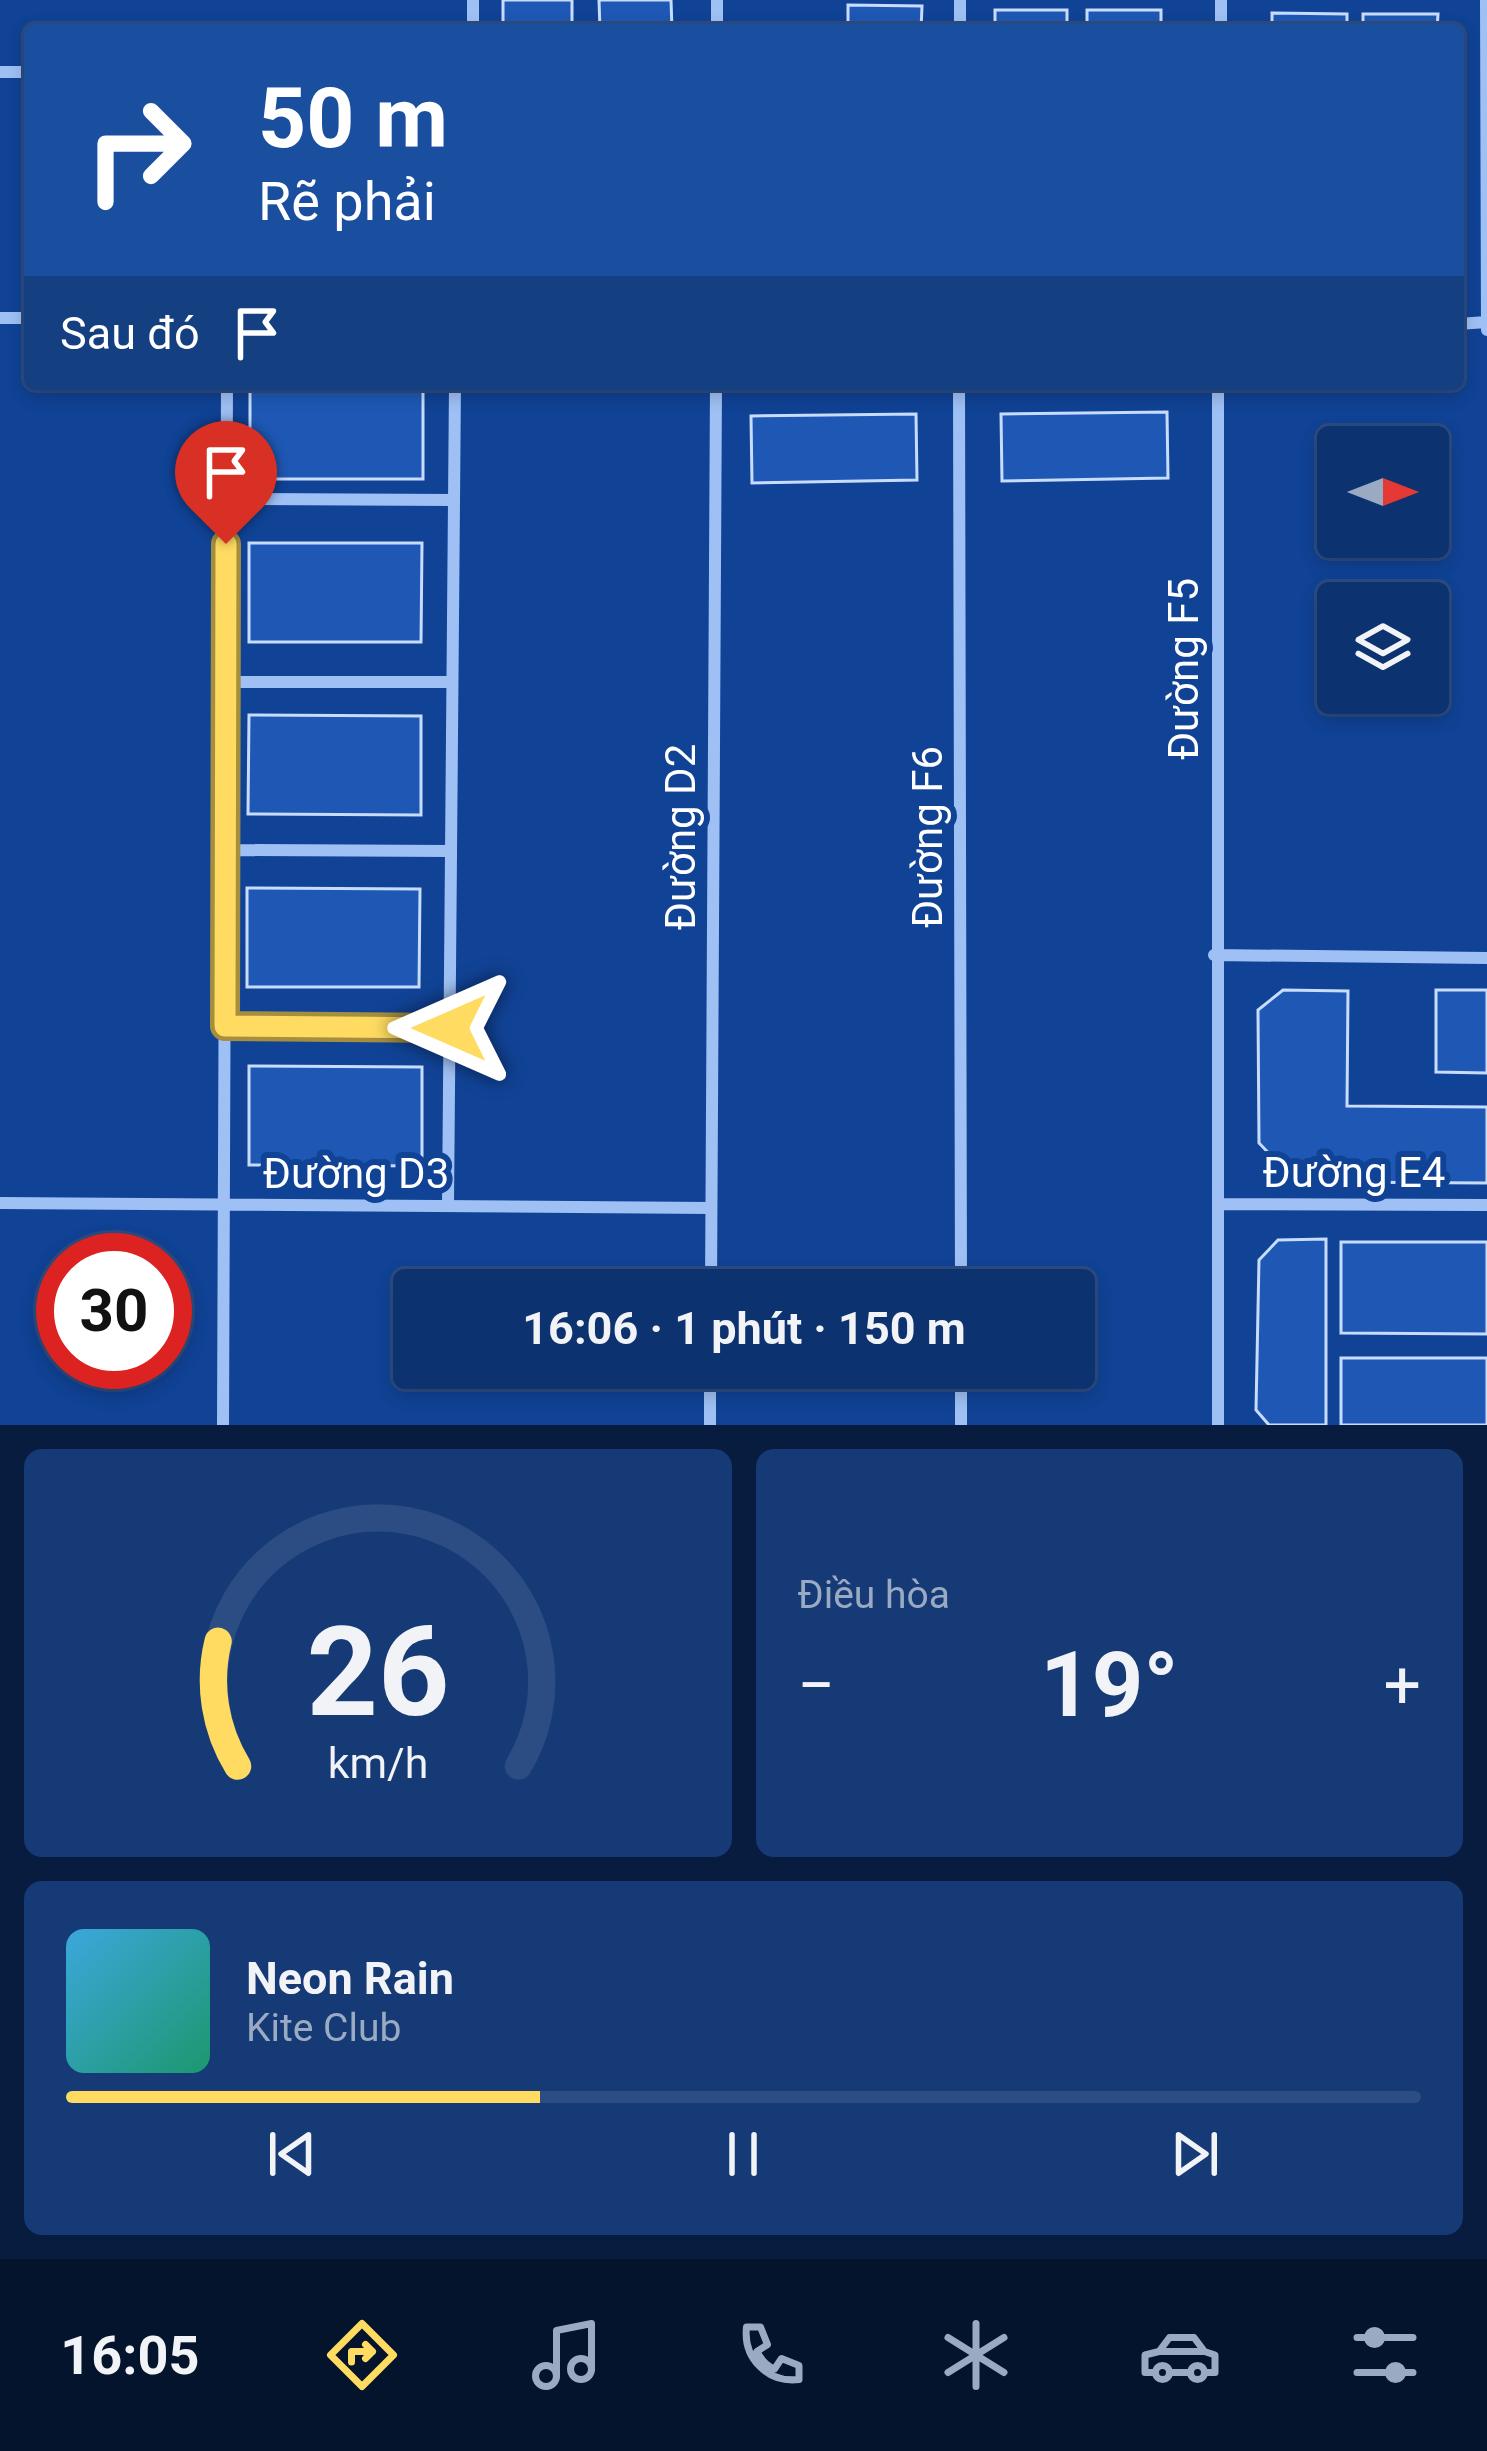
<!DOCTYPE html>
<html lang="vi">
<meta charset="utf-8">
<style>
:root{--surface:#0c3270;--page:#153a75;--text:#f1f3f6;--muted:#9aaac3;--line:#2c4d83;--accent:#ffdb61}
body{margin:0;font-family:Roboto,sans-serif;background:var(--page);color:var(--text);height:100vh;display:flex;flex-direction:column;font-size:45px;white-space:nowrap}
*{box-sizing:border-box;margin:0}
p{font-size:39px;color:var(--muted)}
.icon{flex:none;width:66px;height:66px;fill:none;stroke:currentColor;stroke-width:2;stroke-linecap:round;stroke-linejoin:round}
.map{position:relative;height:1425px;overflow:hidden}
.side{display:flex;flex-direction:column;gap:24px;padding:24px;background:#071c3e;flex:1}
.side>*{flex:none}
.banner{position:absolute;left:24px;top:24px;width:1440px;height:366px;border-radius:12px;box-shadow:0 6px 18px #0003,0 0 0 3px var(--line);background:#1a4fa0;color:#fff;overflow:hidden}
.needle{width:78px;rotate:90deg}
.tools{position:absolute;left:1317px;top:426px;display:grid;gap:24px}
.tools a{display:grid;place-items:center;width:132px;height:132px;border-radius:12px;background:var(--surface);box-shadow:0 6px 18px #0003,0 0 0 3px var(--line);font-size:60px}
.speed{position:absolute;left:36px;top:1233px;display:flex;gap:24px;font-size:60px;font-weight:700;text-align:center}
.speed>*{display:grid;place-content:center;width:156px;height:156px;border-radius:50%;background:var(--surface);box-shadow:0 6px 18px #0003,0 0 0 3px var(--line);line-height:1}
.speed .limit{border:18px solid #d22;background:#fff;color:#111}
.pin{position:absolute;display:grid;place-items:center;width:102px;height:102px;color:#fff;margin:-123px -51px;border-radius:50% 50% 50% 0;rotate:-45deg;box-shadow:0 0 12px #0007}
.pin .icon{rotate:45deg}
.me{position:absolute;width:132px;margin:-66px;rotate:270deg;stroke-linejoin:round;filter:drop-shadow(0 0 9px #0008)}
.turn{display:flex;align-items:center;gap:42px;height:252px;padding:0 36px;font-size:54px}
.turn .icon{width:156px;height:156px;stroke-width:2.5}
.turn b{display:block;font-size:84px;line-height:102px}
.then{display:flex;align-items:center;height:114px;padding:0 36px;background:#0003;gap:24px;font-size:45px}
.big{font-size:90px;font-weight:700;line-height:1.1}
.side .widget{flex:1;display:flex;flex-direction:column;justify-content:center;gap:18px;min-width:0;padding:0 42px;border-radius:18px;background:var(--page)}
.side .dial{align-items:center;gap:0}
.dial svg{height:312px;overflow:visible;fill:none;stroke:var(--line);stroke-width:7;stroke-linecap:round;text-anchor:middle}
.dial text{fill:var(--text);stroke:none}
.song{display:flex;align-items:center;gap:36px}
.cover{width:144px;height:144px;border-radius:18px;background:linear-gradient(135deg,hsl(200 70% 55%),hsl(160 70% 35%))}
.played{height:12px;border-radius:6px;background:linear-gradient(90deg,var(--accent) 35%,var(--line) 35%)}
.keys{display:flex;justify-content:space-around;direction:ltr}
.heat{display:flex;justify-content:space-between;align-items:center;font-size:66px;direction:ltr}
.side .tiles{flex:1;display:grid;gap:24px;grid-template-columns:1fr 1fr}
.widget:last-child{grid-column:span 2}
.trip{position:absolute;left:393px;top:1269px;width:702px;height:120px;border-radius:12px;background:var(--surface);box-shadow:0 6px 18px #0003,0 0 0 3px var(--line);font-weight:700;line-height:120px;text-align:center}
.tabs{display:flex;height:192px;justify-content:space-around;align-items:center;background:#05142d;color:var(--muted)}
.tabs .icon{width:84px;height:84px}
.tabs .active{color:var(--accent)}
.tabs b{font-size:54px;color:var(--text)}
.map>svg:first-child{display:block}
.building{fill:#1e58b4;stroke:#c7dcfe;stroke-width:3}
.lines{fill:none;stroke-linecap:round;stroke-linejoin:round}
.minor{stroke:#9fc0f4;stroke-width:12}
.route-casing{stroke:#a68e3f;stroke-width:30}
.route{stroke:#ffdb61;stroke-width:21}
.labels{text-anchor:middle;stroke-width:12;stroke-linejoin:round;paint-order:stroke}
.street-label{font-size:42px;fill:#fff;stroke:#104295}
</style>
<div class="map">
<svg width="1487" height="1425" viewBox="0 0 1487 1425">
<rect width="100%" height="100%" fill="#104295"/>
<path class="building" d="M503,0H572V30H503Z
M599,0H671L672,30H600Z
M848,5L922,6L921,30H848Z
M995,10H1067V30H995Z
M1087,10H1161V30H1087Z
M1272,13L1347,14V30H1272Z
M1363,14H1438L1437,30H1363Z
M250,384H423V479H250Z
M1167,412L1168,478L1002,481L1001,414Z
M916,414L917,480L752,483L751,416Z
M249,543H422L421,642H249Z
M249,715L421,716V815L248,814Z
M247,888L420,889L419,987H247Z
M1283,990L1348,991L1347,1106L1487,1107V1183L1316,1182V1163H1278L1259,1143L1258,1010Z
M1436,990H1487V1073L1436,1072Z
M249,1066L422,1067V1166L249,1165Z
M1326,1239V1425H1269L1256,1410L1259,1260L1278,1240Z
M1341,1242H1487V1334L1341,1333Z
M1341,1358H1487V1425H1341Z"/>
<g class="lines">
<path class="minor" d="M473,0V30
M1486,0L1487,330
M717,30V0
M960,30V0
M1221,30V0
M0,72H30
M0,318H30
M1458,324L1487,322
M959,384L961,1290
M227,499L454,500
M226,682H452
M226,850L451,851
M1214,955L1487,958
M225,1026L450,1028
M0,1203L711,1208
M1221,1204L1487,1205
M448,1206L455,384
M711,1290L716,384
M961,1368V1425
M223,1425L227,384
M710,1425V1368
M1218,1425V384"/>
</g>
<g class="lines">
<g class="route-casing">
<path id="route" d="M226,544L225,1026L450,1028"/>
</g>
<use href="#route" class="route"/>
</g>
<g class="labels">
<g class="street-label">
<text transform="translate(1183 669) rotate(-90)" y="15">Đường F5</text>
<text transform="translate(680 837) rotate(-90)" y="15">Đường D2</text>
<text transform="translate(927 837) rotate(-90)" y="15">Đường F6</text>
<text x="1354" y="1187">Đường E4</text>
<text x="356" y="1188">Đường D3</text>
</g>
</g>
</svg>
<div class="tools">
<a><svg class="needle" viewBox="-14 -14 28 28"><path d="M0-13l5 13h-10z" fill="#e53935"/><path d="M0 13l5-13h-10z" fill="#9aaac3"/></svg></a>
<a><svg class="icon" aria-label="layers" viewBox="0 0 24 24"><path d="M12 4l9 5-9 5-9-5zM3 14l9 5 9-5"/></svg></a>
</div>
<div class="speed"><div class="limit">30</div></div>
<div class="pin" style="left:226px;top:544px;background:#d93025"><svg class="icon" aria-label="arrive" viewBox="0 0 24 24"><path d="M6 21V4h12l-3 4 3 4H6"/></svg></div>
<svg class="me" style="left:450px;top:1028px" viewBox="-20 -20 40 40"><path d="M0-17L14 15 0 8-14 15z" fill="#ffdb61" stroke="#fff" stroke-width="4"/></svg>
<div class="trip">16:06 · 1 phút · 150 m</div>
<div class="banner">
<div class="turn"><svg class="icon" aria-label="right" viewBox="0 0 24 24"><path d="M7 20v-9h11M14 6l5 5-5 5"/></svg><div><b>50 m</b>Rẽ phải</div></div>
<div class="then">Sau đó<svg class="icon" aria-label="arrive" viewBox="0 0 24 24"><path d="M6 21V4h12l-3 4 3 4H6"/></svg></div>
</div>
</div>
<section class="side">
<div class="tiles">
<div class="widget dial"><svg viewBox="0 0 100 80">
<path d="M14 69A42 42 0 1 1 86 69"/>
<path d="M14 69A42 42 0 0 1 9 37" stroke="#ffdb61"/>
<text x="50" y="56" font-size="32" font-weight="700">26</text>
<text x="50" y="72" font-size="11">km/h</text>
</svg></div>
<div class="widget"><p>Điều hòa</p>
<div class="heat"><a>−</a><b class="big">19°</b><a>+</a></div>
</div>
<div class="widget">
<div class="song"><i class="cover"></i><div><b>Neon Rain</b><p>Kite Club</p></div></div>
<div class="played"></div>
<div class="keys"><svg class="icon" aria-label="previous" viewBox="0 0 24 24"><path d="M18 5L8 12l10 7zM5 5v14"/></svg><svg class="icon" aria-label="pause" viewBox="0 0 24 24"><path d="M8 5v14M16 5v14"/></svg><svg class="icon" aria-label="next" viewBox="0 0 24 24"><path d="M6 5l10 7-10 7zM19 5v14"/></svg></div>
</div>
</div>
</section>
<nav class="tabs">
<b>16:05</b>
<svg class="icon active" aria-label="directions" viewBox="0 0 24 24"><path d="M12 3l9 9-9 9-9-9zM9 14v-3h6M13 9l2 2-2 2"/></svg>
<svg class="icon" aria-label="music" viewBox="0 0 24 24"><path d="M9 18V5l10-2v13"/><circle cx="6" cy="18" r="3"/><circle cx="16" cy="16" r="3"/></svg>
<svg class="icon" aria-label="phone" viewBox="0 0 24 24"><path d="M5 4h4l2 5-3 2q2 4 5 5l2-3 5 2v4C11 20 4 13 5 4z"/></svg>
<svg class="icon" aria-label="climate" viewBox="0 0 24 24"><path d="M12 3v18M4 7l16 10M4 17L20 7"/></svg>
<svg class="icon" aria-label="car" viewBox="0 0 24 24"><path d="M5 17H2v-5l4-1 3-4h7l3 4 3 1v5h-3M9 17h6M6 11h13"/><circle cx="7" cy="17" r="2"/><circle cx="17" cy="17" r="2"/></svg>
<svg class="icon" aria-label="filters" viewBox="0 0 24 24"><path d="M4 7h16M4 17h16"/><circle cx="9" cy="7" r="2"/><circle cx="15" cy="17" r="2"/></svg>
</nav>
